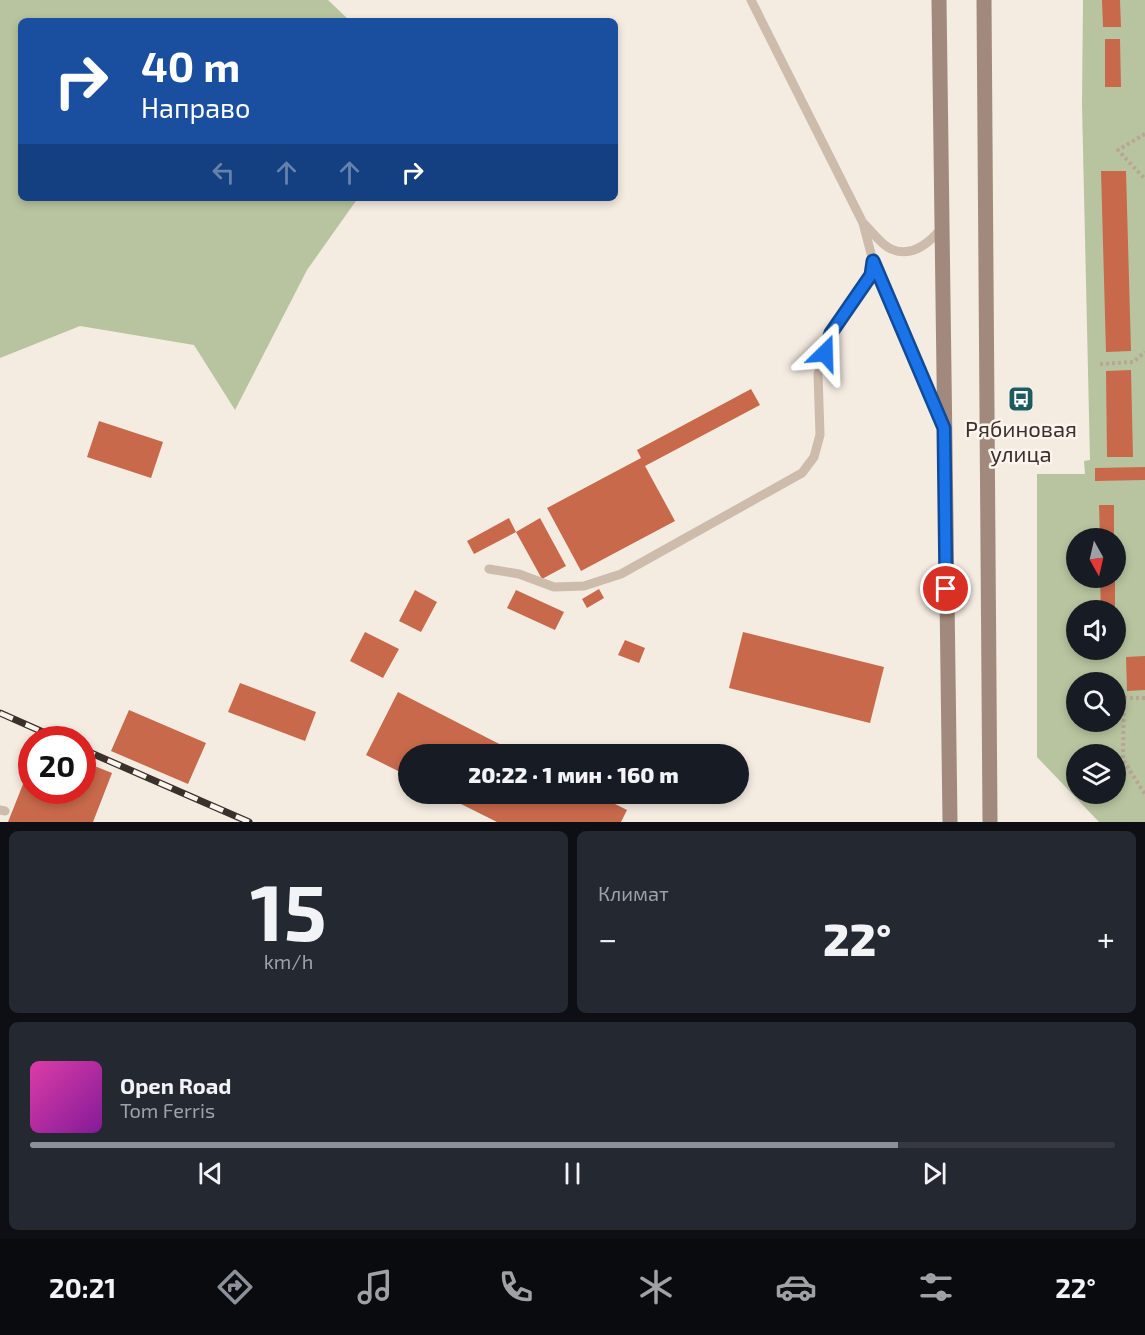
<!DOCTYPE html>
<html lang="ru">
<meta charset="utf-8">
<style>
:root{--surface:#171b24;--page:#242831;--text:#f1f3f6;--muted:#9ea1a6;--line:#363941;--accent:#8c9099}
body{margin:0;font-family:"Exo 2",sans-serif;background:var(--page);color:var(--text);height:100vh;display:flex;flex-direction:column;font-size:22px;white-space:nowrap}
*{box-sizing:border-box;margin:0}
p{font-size:20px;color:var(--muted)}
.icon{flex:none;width:33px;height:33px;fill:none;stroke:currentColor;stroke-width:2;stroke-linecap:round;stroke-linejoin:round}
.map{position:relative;height:822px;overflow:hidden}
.side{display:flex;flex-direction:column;gap:9px;padding:9px;background:#0d0f14;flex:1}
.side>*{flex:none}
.top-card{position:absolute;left:18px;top:18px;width:600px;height:183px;border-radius:9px;box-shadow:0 3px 9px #0003;background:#1a4fa0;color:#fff;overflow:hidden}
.needle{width:39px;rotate:172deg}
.fabs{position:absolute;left:1066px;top:528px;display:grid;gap:12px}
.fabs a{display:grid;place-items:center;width:60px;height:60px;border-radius:50%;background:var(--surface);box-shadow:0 3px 9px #0003;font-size:30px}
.speed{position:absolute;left:18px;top:726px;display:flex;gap:12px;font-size:30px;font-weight:700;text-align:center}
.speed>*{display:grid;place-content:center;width:78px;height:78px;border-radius:50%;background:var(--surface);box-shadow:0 3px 9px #0003;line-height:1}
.speed .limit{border:9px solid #d22;background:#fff;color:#111}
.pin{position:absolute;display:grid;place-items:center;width:51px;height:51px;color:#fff;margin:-26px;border:3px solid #fff;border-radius:50%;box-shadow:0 2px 6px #0007}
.me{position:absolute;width:66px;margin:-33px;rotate:22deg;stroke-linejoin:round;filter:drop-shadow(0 0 4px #0008)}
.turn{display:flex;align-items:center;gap:21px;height:126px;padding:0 24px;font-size:27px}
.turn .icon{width:78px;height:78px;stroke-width:2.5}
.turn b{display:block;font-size:42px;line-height:51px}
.lanes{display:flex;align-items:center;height:57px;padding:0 24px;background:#0003;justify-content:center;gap:30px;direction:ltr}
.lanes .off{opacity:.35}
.big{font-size:45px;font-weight:800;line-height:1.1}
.side .tile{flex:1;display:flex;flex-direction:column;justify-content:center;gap:9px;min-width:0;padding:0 21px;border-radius:9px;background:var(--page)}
.side .dial{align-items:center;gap:0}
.dial b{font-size:78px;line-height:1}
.song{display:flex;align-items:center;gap:18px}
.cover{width:72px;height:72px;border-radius:9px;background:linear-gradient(135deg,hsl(320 70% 55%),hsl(290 70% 35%))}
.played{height:6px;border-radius:3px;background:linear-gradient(90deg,var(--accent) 80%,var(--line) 80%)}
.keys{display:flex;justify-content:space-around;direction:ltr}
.heat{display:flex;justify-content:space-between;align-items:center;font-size:33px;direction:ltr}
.side .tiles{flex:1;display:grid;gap:9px;grid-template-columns:1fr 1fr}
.tile:last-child{grid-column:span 2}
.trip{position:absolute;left:398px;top:744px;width:351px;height:60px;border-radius:30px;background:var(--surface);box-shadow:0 3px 9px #0003;font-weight:800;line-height:60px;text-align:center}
.dock{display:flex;height:96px;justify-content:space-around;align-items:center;background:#090b0e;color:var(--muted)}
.dock .icon{width:42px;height:42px}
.dock .on{color:var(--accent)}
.dock b{font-size:27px;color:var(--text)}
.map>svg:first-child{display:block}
.green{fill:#b8c4a0;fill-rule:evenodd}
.building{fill:#c8694b}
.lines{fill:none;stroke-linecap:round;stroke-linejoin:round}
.path{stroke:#b9a596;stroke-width:4;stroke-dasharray:3 3;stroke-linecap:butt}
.service{stroke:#cdbbac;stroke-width:9}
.secondary{stroke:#a18a7d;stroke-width:15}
.rail-casing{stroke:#3b302b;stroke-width:7}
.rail{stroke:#fbf5ee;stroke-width:4.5;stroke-dasharray:14;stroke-linecap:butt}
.route-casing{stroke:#114b97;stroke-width:15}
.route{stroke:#1a73e8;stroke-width:10}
.labels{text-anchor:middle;stroke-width:5;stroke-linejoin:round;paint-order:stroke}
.poi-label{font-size:22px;fill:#3b302b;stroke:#fbf5ee}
</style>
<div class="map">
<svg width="1145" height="822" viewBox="0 0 1145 822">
<rect width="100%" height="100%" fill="#f4ebe1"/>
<path class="green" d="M0,0H328L350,21H21V198H358L307,270L235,410L194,345L80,326L0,358Z
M1083,0H1145V822H1099L1037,757V474H1085L1084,461L1090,460L1082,104ZM1077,538H1116V578H1077ZM1077,610H1116V650H1077ZM1077,682H1116V722H1077ZM1077,754H1116V794H1077Z"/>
<path class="building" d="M1102,0H1120L1121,27H1103Z
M1105,39H1120L1121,87H1105Z
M1101,171H1126L1131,351L1106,352Z
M1131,370L1133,457H1107L1106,371Z
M751,389L760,405L645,466L675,521L581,571L547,508L641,458L637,450Z
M99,421L163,442L151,478L87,457Z
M1145,467V480L1095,481V468Z
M1099,505H1114V538H1100Z
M509,518L516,532L474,554L467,541Z
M540,518L566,566L542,579L516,532Z
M1100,578H1115V610H1101Z
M599,589L604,598L587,608L582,599Z
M415,590L437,602L421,632L399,621Z
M516,590L564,612L555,630L507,608Z
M365,632L399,649L383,678L350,661Z
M743,632L884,667L870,723L729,688Z
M625,640L645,648L639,663L618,655Z
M1145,656V690L1127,691L1126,657Z
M240,683L316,712L305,741L228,712Z
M398,692L519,754H408V776L366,755Z
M129,710L206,743L188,784L111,751Z
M82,761L112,773L93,822H8L31,764L32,790H82Z
M441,794H595L627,810L621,822H497Z"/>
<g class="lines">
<path class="path" d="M1145,134L1118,150L1145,179
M1100,364L1133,362L1145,352
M1145,698H1124L1123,760L1145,794"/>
<path class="service" d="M751,0L863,223L873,261L941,420
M863,223C871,230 881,245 891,249C911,258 928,244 940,230
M489,569L519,574L554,587L584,586L621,574L802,473L814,457L820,435L818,374L831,333L871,275L873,261
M0,810L5,811"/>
<path class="secondary" d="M939,0L950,822
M984,0L990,822"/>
<g class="rail-casing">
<path id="rail" d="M0,713L61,740
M82,749L249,822"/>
</g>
<use href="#rail" class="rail"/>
</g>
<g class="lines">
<g class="route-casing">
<path id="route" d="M825,353L831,333L871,275L873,261L944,428L946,589"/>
</g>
<use href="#route" class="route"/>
</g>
<defs>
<g id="bus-square" transform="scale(1.35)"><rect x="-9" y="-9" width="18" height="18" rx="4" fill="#1f5a5e" stroke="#fbf5ee"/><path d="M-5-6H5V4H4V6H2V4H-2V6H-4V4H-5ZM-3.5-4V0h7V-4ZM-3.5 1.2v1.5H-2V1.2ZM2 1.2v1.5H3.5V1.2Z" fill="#fff"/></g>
</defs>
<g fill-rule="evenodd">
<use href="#bus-square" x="1021" y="399"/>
</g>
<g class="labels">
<g class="poi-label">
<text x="1021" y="437">Рябиновая<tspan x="1021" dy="25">улица</tspan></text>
</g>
</g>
</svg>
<div class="fabs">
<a><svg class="needle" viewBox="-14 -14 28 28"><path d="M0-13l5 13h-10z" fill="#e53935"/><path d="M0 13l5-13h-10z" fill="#9ea1a6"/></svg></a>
<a><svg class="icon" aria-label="sound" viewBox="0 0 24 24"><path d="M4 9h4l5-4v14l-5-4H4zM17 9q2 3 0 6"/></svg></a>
<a><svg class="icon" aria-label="search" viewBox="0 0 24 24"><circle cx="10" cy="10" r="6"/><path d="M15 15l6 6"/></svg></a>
<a><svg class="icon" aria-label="layers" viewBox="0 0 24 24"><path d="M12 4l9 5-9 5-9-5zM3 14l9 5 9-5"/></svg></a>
</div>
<div class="speed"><div class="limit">20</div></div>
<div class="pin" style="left:946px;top:589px;background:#d93025"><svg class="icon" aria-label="arrive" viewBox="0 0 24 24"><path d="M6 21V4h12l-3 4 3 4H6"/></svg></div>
<svg class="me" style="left:825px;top:353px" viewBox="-20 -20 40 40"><path d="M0-17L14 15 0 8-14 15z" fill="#1a73e8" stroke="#fff" stroke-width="4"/></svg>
<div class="trip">20:22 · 1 мин · 160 m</div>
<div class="top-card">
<div class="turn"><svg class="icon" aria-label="right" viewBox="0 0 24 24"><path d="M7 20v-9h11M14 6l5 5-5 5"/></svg><div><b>40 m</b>Направо</div></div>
<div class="lanes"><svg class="icon off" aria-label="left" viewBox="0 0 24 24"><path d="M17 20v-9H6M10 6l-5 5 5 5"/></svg><svg class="icon off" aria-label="ahead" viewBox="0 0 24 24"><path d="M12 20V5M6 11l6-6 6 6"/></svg><svg class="icon off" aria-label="ahead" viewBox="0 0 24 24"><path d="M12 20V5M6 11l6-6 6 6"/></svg><svg class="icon" aria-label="right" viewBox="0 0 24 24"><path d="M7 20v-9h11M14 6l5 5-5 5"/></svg></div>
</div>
</div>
<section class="side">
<div class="tiles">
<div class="tile dial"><b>15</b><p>km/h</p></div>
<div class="tile"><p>Климат</p>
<div class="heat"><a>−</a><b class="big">22°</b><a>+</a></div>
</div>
<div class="tile">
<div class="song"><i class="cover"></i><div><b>Open Road</b><p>Tom Ferris</p></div></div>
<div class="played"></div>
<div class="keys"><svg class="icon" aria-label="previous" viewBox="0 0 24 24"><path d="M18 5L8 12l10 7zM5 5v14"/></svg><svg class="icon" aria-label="pause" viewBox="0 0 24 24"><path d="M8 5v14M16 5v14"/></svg><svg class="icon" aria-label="next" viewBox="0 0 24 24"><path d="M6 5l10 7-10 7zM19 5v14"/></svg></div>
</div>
</div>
</section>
<nav class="dock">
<b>20:21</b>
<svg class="icon on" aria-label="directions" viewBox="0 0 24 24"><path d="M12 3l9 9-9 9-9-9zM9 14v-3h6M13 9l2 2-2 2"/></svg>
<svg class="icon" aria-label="music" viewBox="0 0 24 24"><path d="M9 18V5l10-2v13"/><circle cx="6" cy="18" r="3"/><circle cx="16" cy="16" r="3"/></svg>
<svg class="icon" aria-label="phone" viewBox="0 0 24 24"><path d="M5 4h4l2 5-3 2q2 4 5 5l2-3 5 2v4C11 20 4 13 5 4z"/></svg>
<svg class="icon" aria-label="climate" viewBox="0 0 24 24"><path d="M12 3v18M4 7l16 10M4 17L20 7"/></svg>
<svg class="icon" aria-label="car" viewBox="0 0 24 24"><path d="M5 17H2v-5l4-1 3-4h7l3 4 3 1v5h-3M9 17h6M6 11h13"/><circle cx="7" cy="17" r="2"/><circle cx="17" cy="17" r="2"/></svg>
<svg class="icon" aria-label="filters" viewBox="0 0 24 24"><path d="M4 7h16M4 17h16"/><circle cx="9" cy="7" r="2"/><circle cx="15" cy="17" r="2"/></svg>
<b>22°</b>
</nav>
